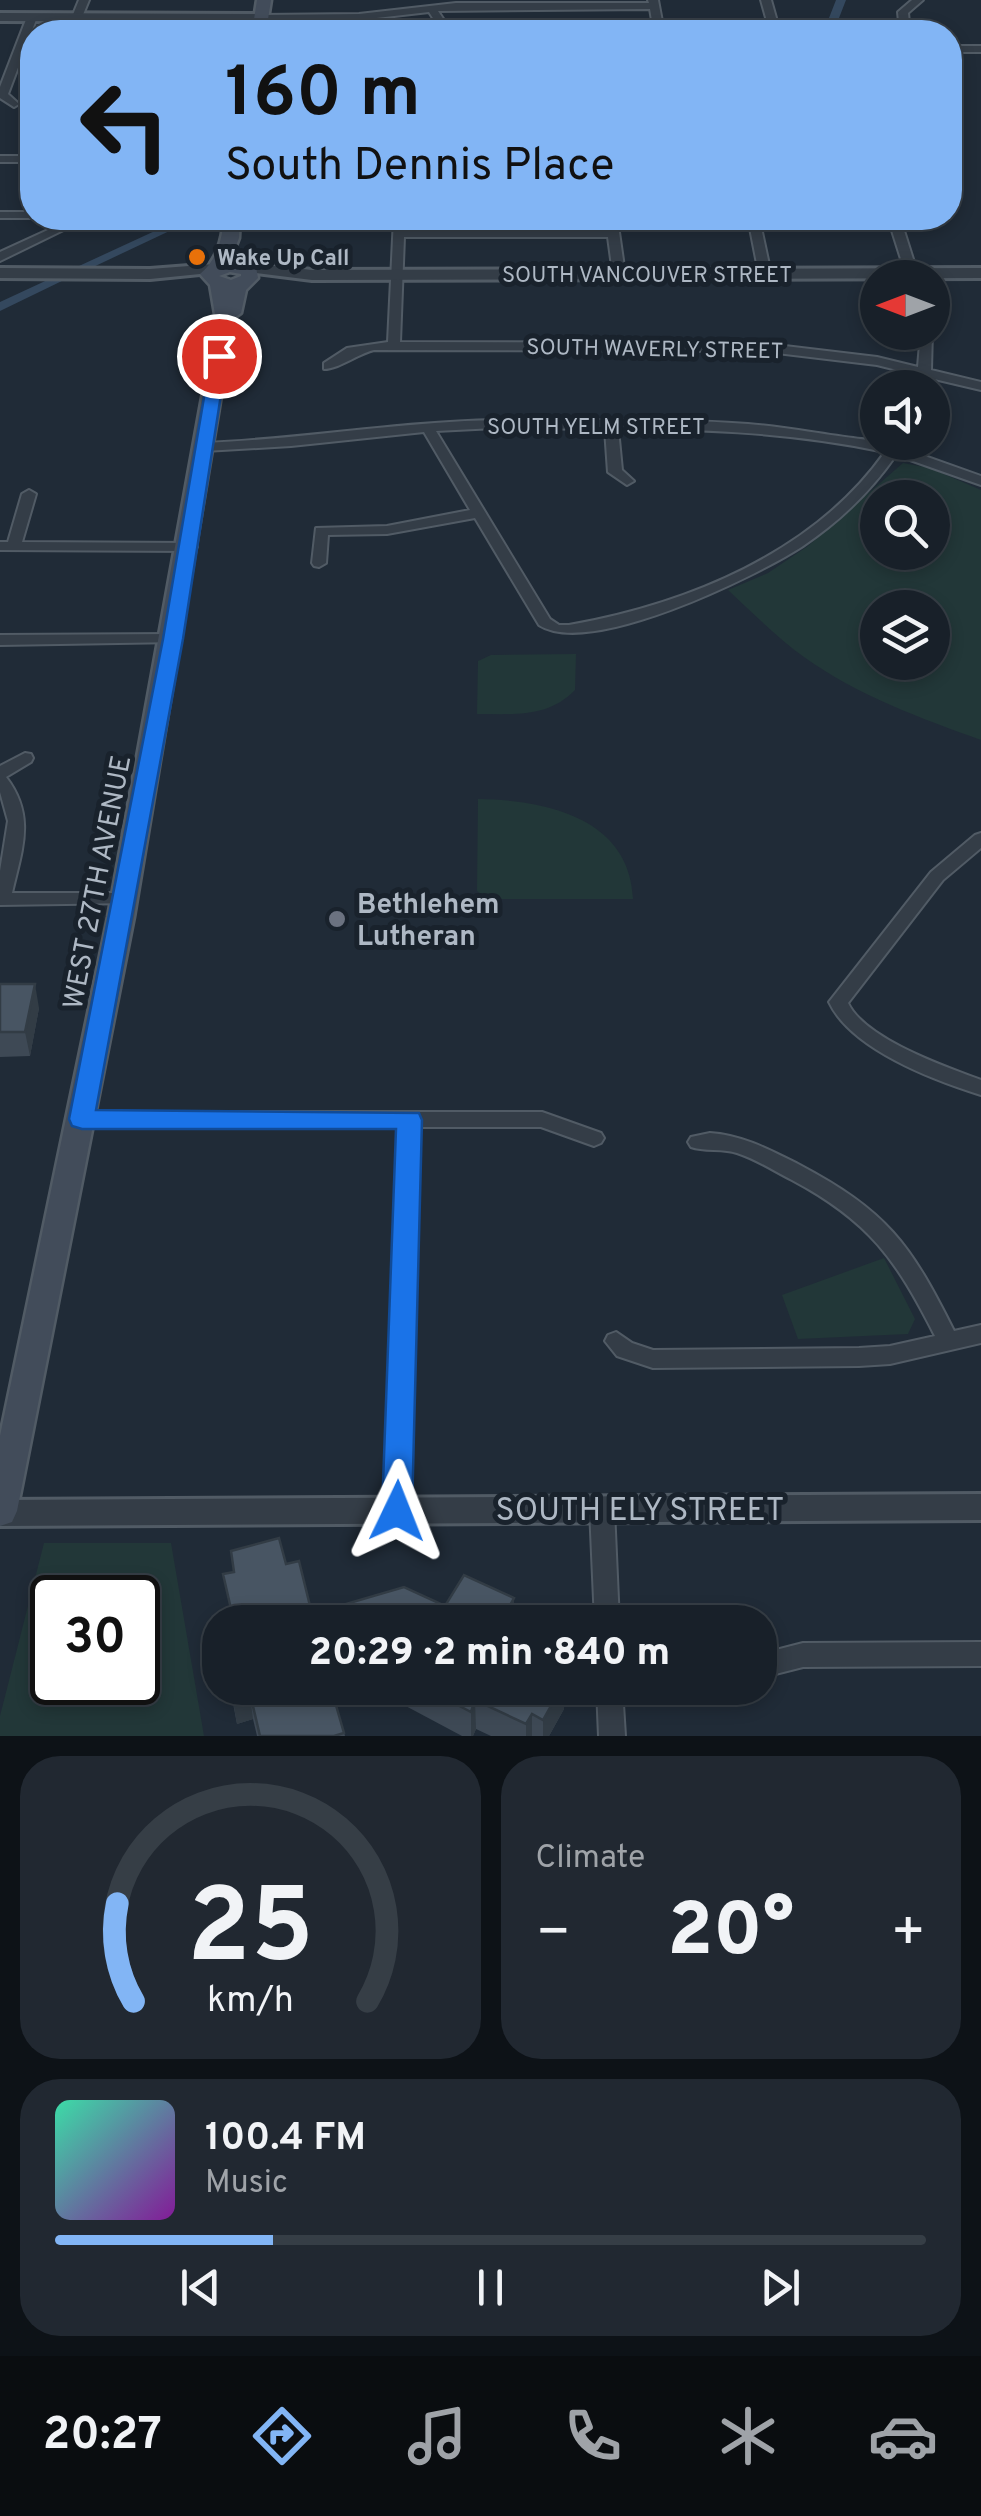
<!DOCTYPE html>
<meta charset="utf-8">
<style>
:root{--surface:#182029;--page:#212831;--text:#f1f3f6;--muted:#9fa3a8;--line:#363e46;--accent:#82b5f5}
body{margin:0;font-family:Overpass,sans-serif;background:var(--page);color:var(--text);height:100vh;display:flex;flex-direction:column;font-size:38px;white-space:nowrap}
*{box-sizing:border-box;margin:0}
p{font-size:32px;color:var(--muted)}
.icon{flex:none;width:55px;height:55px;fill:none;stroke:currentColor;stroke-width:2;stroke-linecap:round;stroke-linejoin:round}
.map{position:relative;height:1736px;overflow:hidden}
.drawer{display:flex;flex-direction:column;gap:20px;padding:20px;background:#0d1217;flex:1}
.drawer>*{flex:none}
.guide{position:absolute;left:20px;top:20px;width:942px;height:210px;border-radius:40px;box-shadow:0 5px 15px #0003,0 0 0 2px var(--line);background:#82b5f5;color:#111;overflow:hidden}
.needle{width:65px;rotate:270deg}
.controls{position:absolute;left:860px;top:260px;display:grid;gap:20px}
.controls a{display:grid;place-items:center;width:90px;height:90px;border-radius:50%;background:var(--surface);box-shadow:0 5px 15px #0003,0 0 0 2px var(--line);font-size:50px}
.speed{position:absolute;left:30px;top:1575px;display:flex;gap:20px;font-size:50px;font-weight:700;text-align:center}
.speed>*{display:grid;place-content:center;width:130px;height:130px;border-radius:50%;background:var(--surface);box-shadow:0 5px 15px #0003,0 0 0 2px var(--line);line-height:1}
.speed .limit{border:5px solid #111;border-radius:15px;background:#fff;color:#111}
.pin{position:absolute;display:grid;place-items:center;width:85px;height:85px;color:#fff;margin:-42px;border:5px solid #fff;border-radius:50%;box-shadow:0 2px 10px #0007}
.me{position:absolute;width:110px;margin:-55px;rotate:2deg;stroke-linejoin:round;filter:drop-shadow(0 0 8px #0008)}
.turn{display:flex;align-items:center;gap:35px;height:210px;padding:0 40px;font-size:45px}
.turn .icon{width:130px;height:130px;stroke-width:2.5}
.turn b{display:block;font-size:70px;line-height:85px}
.big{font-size:75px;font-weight:800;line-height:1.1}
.drawer .widget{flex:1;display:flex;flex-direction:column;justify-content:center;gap:15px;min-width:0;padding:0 35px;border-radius:40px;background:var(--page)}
.drawer .dial{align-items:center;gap:0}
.dial svg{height:260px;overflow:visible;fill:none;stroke:var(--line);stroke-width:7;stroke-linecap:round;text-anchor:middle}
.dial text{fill:var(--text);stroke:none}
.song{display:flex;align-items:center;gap:30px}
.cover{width:120px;height:120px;border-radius:15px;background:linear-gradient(135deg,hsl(160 70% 55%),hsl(290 70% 35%))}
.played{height:10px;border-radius:5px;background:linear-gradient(90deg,var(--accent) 25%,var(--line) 25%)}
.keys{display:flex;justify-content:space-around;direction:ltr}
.heat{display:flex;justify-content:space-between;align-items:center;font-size:55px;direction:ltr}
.drawer .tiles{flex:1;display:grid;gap:20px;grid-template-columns:1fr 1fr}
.widget:last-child{grid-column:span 2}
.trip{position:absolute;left:202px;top:1605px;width:575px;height:100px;border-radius:40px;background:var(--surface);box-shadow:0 5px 15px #0003,0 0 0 2px var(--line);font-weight:800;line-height:100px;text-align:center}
.menu{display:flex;height:160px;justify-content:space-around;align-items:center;background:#0a0d10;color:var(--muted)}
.menu .icon{width:70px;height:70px}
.menu .selected{color:var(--accent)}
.menu b{font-size:45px;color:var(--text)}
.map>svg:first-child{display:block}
.green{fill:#223738;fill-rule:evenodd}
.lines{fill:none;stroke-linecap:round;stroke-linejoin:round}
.canal{fill:#34485e;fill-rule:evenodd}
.minor-casing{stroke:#515b65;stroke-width:4}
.tertiary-casing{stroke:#515b65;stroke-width:6}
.secondary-casing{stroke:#515b65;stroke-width:5}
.minor{fill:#343d47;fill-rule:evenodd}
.tertiary{fill:#343d47;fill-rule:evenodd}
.secondary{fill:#424c5a;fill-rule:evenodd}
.wall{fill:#3e4955}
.shaded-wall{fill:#323c45}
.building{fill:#485563;stroke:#323c45;stroke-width:2.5}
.route{fill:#1a73e8;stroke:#114b97;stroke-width:2.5}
.food-dot{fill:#e8710a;stroke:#19222c;stroke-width:4}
.worship-dot{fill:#6b7280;stroke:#19222c;stroke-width:4}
.labels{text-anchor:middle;stroke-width:10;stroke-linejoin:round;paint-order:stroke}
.far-poi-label{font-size:22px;font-weight:bold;fill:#aeb8c4;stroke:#19222c;text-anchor:start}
.far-street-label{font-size:22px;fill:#aeb8c4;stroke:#19222c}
.street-label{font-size:28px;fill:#aeb8c4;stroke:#19222c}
.poi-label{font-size:28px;font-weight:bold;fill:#aeb8c4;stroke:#19222c;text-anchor:start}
.near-street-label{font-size:32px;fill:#aeb8c4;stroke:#19222c}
</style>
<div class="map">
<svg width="981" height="1736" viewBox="0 0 981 1736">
<rect width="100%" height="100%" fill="#202b37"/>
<path class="green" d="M903,463L930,468L981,490V740C920,718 857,695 804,657C777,638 753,613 728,590L768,573L808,546ZM878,498H932V552H878ZM878,608H932V662H878Z
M576,654L575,690C548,718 514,714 477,714L478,661L491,655Z
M478,799C544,800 630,817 633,899H487L477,891Z
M884,1258L915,1319L908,1334L798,1339L782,1295Z
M44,1543H171L204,1736H0V1716ZM52,1598H138V1682H52Z"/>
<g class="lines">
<path class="canal" d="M836,0H846L839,18L842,32H832L829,18Z
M183,218H197L89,269L79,266Z
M56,276L66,279L0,311V302Z"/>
<g class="minor-casing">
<path id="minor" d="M79,0H89L82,17L77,20L72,17Z
M648,0H658L664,32H654L650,9L438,11L452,32H442L429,12L359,20L261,21L256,18L261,15L359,14L456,3H649Z
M761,0H771L780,32H770Z
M912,0H923L908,13L910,32H900L898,12Z
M32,14L37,17L8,94L19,104L14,107L0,98V87L27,17Z
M950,46H981V52H950Z
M0,156H32V162H0Z
M0,212H32V218H36H0Z
M74,218H88L0,261V252Z
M394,218H404V229H608L607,218H617L625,274L619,278L613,274L608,237H404L400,342L760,343L877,357L918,367L921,332L932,331L931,370L981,382V390L930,378V388H916L917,375L877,365L760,351L374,350C357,354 339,369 324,369V363L347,348L388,342Z
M748,218H759L771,274L769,277L759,274Z
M888,218H900L919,278H907Z
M495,420C579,421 664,418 748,424C801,428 856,442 905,442L902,448L981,476V485L896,455C871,491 840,521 803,546C755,577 590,658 539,625L475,518L387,534L328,535L326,563L319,567L314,566L312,563L316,528L387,526L470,510L424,432L291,446L205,451L198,447L205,443C302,439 398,422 495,420ZM495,428L605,429L608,472L627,485L634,481L622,470L618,429C708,429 797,433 885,452C814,553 687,604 569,625H559L550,619L436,431Z
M29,490L36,494L22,542L190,543L197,547L190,551L0,550V542H8L22,494Z
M173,634L178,636L181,639L178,642L0,645V635Z
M25,753L31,754L33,758L31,762L6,777C36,816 22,849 12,893H126L132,895L135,899L132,903L0,905V871L8,821L0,792V766Z
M981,833V848L943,880L848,1003C865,1039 944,1066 981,1080V1095C933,1080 851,1049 829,1002L931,872L975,835Z
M81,1112H542L601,1133L604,1138L601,1143L594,1146L541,1127H419L409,1511L405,1518L397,1521L389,1518L385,1511L399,1127L81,1126L74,1124L71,1119L74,1114Z
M710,1133C742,1135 770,1150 798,1164C887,1211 910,1243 954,1331L981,1325V1343L890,1364L859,1366L653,1368L617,1356L605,1341L608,1335L616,1332L632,1343L653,1350L859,1348L890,1346L935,1336C896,1259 869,1221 792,1180C774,1171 756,1159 737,1153C721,1148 706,1152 691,1147L688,1142L691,1137Z
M602,1499L610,1502L614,1509L619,1622H595L590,1509L594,1502Z
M981,1642V1666L803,1667L760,1678V1654L803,1643Z
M597,1688H622L625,1736H599Z"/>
</g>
<g class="tertiary-casing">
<path id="tertiary" d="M0,13L261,14L267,18L261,22L0,21Z
M246,263L312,270L981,268V278L312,280L241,271V265Z
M215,264L223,269L220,272L150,279L0,278V268L150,269Z
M981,1494V1520L0,1526V1500Z"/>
</g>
<g class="secondary-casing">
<path id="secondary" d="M257,0H271L266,32H252Z
M224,218H240L239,238L230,261L256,267L258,278L246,290L241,313L234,318L134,917L17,1511L12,1522L0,1526V1436L108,917L216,320L210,285L200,274C217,260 222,240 224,218ZM230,272L241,274V276L231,280L219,276Z"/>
</g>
<use href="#minor" class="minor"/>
<use href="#tertiary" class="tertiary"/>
<use href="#secondary" class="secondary"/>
</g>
<path class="wall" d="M0,984L39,1008L30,1056L0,1057Z
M230,1688H397L337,1706L345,1736H257L253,1719L237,1724Z
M401,1688H565L564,1709L549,1736H491L476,1729L473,1736H462L402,1704Z"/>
<path class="shaded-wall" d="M35,984L39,1008L30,1056L25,1032Z
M514,1598V1622H501Z
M330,1688H397L332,1707Z
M561,1688H565L564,1709L549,1736H543V1720Z
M249,1689L253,1719L237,1724L232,1695Z
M475,1700L476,1729L473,1736H471V1712Z
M532,1714V1736H526V1724Z"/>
<path class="building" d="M0,984H35L25,1032H0Z
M279,1538L286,1564L299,1561L312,1614L404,1587L445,1606L464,1575L514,1598L501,1622H234L223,1574L234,1572L231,1551Z
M231,1688H331L344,1733L334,1736H260L249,1689L232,1695Z
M425,1688H561L543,1720L532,1714L526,1724L475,1700L471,1712Z"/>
<path class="route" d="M219,352L227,356L183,639L96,1110L419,1113L422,1120L412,1511L408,1520L397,1524L387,1520L382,1511L396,1129H82L72,1126L69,1119L163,639L211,356Z"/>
<circle class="food-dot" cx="197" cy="257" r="10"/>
<circle class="worship-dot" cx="337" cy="919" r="10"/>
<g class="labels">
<g class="far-poi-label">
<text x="217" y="265">Wake Up Call</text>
</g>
<g class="far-street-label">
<text x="647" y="282">SOUTH VANCOUVER STREET</text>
<text transform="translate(655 348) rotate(1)" y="8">SOUTH WAVERLY STREET</text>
<text x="596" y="434">SOUTH YELM STREET</text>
</g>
<g class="street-label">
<text transform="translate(96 882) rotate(-79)" y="10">WEST 27TH AVENUE</text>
</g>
<g class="poi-label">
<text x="357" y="913">Bethlehem<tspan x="357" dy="32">Lutheran</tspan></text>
</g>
<g class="near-street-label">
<text x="640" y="1520">SOUTH ELY STREET</text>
</g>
</g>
</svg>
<div class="controls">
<a><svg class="needle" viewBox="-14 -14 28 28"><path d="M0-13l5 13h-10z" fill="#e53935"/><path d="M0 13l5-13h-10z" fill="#9fa3a8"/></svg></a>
<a><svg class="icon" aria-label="sound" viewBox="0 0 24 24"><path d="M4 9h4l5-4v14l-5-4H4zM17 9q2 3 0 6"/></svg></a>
<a><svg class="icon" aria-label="search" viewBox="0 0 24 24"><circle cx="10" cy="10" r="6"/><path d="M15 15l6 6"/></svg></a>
<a><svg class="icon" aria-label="layers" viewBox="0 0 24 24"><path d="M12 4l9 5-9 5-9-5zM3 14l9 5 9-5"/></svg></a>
</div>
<div class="speed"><div class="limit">30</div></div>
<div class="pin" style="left:219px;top:356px;background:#d93025"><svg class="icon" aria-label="arrive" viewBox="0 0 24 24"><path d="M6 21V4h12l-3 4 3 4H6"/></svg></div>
<svg class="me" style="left:397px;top:1511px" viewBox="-20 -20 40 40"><path d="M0-17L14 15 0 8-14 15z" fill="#1a73e8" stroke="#fff" stroke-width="4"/></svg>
<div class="trip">20:29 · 2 min · 840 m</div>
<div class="guide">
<div class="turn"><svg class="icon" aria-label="left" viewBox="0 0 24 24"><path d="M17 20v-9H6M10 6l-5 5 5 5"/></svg><div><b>160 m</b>South Dennis Place</div></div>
</div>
</div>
<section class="drawer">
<div class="tiles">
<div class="widget dial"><svg viewBox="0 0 100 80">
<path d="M14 69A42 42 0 1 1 86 69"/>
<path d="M14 69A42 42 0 0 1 9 39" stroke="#82b5f5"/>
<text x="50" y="56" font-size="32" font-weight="700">25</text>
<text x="50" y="72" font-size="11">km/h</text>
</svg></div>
<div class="widget"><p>Climate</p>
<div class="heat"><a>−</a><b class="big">20°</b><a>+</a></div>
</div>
<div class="widget">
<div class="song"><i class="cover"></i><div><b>100.4 FM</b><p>Music</p></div></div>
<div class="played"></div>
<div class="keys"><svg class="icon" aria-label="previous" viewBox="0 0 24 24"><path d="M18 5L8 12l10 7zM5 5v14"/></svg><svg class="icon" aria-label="pause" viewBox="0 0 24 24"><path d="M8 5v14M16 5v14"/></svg><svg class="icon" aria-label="next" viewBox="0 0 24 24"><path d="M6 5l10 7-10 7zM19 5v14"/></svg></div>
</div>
</div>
</section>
<nav class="menu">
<b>20:27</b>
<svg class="icon selected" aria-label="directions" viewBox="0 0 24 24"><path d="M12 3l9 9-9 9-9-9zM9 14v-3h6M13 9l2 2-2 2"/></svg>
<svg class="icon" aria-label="music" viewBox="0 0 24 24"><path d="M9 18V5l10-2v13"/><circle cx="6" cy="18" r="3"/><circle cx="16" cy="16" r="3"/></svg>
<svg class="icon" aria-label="phone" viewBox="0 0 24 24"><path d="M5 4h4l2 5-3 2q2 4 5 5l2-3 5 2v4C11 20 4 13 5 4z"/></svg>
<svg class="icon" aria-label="climate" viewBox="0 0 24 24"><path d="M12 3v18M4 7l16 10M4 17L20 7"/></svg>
<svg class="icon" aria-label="car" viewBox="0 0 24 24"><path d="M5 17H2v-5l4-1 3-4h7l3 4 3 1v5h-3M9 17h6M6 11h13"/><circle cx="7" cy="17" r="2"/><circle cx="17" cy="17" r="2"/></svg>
</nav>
